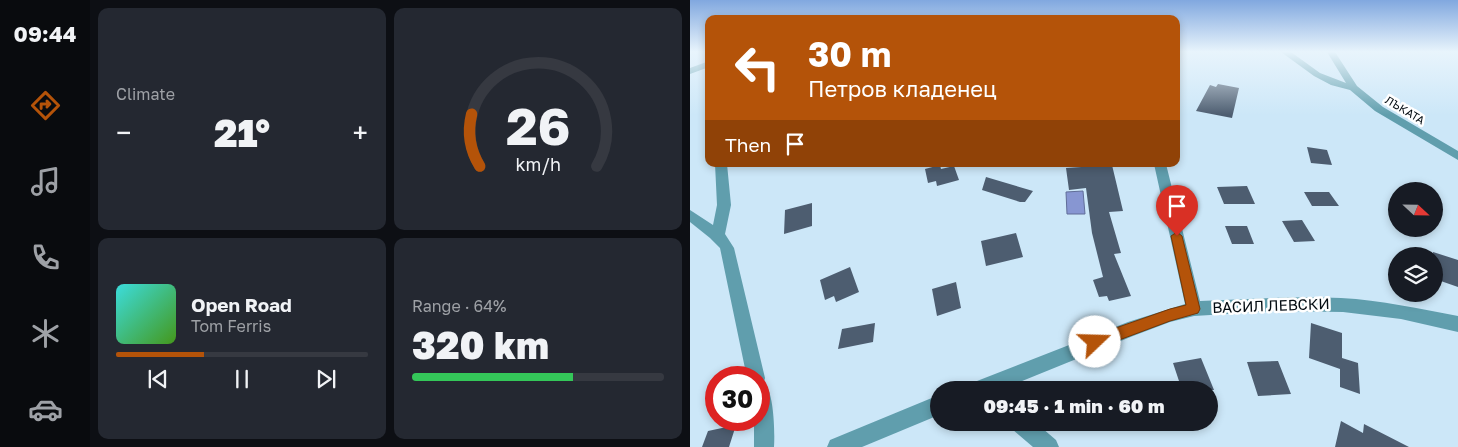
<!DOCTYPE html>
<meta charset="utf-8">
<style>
:root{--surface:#171b24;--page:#242831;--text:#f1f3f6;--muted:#9ea1a6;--line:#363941;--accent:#b45309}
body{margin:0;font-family:"Golos Text",sans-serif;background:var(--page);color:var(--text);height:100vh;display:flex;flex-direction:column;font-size:19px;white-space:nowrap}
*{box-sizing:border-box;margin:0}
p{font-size:16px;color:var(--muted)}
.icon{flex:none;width:28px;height:28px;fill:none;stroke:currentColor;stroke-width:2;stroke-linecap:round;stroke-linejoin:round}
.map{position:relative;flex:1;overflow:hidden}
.drawer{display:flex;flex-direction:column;gap:8px;padding:8px;background:#0d0f14;width:600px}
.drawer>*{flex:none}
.top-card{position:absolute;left:15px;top:15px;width:475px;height:152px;border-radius:10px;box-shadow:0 2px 8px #0003;background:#b45309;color:#fff;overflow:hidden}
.needle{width:32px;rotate:112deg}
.controls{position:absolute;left:698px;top:182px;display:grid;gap:10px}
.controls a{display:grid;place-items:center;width:55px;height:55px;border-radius:50%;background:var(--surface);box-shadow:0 2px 8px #0003;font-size:25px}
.speed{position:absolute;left:15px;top:366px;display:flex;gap:10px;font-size:25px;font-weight:700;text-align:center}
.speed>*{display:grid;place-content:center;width:65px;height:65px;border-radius:50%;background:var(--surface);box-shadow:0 2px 8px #0003;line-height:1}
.speed .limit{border:8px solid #d22;background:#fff;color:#111}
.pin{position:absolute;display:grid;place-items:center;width:42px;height:42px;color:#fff;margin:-51px -21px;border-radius:50% 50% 50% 0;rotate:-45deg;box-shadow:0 0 5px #0007}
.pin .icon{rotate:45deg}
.me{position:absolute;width:55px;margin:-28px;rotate:69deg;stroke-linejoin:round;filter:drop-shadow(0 0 4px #0008)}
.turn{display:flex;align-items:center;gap:18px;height:105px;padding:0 20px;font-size:22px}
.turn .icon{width:65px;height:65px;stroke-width:2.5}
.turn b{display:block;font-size:35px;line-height:42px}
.then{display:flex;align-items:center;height:48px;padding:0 20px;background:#0003;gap:10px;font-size:19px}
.big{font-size:38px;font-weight:800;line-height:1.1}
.drawer .widget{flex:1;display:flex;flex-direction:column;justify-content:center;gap:8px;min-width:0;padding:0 18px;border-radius:10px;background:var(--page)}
.drawer .dial{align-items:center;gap:0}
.dial svg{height:130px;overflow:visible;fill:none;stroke:var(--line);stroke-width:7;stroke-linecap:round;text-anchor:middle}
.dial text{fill:var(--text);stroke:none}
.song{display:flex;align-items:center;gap:15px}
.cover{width:60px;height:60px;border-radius:8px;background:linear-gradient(135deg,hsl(180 70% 55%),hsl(100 70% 35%))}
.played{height:5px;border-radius:2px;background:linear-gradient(90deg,var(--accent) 35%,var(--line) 35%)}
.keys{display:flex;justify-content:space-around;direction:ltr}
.heat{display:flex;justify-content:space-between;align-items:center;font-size:28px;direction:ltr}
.charge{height:8px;border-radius:4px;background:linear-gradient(90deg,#34c759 64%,var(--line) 0)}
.drawer .tiles{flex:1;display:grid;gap:8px;grid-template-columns:repeat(2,1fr)}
.trip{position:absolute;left:240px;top:381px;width:288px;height:50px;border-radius:25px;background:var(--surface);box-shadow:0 2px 8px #0003;font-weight:800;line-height:50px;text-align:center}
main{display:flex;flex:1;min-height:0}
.dock{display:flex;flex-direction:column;width:90px;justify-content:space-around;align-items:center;background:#090b0e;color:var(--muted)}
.dock .icon{width:35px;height:35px}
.dock .current{color:var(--accent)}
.dock b{font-size:22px;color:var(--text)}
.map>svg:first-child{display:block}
.water{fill:#8796d2;stroke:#606d98}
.building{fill:#4d5d70}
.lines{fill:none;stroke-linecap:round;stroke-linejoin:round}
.minor{fill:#609ead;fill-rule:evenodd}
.route{fill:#b45309;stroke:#753606}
.labels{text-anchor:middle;stroke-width:5;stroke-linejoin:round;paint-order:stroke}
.far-street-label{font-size:11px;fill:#040c12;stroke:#fff}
.near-street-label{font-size:15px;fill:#040c12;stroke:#fff}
</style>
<main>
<nav class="dock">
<b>09:44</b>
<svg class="icon current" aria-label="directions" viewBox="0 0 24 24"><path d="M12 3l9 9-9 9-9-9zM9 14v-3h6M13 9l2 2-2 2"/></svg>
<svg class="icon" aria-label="music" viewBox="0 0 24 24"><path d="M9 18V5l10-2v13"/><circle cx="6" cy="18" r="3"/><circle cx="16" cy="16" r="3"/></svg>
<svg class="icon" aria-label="phone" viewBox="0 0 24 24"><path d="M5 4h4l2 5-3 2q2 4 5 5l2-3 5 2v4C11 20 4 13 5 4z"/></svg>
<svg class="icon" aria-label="climate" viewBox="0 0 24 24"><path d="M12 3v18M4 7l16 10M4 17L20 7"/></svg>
<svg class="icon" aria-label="car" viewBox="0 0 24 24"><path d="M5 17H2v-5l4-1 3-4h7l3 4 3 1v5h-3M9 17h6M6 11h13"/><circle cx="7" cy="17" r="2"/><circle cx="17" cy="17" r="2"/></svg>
</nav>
<section class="drawer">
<div class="tiles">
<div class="widget"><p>Climate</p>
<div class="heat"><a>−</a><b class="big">21°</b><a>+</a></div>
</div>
<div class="widget dial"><svg viewBox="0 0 100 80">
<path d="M14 69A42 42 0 1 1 86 69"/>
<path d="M14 69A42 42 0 0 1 9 37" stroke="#b45309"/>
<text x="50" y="56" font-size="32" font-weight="700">26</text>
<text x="50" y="72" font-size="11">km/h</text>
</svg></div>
<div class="widget">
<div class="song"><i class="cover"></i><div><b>Open Road</b><p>Tom Ferris</p></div></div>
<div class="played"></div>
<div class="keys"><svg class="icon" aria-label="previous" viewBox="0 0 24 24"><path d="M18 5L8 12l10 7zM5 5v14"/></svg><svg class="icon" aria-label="pause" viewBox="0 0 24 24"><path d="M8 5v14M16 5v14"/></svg><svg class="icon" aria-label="next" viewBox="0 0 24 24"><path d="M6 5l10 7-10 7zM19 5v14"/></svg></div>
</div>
<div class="widget"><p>Range · 64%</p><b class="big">320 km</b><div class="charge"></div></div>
</div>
</section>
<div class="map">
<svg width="768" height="447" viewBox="0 0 768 447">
<rect width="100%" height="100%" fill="#cce7f8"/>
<path class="water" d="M393,191L395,214H377L376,192Z"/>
<path class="building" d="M528,84L549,88L542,118L506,111L520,85L526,87Z
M617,147L637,150L642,165L621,163Z
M250,165L251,169L264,166L269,180L247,186L246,181L238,183L235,169Z
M422,165L433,211L419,212L431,253L424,254L441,296L419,301L417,296L409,297L403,280L413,277L402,233L396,188L379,190L376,168Z
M296,177L343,191L335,202H330L292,190Z
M557,186L565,204H534L527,187Z
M614,192H639L649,206H622Z
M122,203V226L94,234L95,210Z
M612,220L625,241L604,242L592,221Z
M535,226H557L564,244H542Z
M326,233L333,257L296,266L291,241Z
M743,252L768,260V287L745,279Z
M160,267L169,292L146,302L144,296L135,300L130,280Z
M266,282L271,308L247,316L242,289Z
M185,323L183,342L148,349L152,329Z
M621,323L652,333V358L668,363L670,394L650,387V369L619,358Z
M511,358L524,390H492L483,363Z
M588,361L601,394L568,396L557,362Z
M651,421L673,433L674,424L719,447H645Z
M46,425L39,447H12L18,431Z"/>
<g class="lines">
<path class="minor" d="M591,52H601L630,73L656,83L637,52H645L667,86L693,107L768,151V160L685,111L660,90L641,85L624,76Z
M19,61V67L0,74V68Z
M25,164H37L41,205L35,234L44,248L75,378L74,382C84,392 85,432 84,447H64V420H69V378H57L30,248L20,238L0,222V210L23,225L27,205Z
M464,164H476L510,301C557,299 604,296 651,298C691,300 730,309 768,316V332L711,319L653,312L584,311L504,316L480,322L443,336L310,390H278L280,383L287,381L438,322L495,304Z
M249,395V415L172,447H137L140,440Z
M319,422H345L366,440L369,447H343L322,429Z"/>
</g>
<linearGradient id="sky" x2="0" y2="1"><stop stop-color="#81a8df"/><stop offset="0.45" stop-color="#e8f4fc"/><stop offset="1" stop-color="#e8f4fc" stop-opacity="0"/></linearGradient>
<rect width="768" height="115" fill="url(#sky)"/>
<path class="route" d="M487,232L492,236L510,309L508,313L480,321L405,349L400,347L398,342L400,337L480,309L496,305L481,236Z"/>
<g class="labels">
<g class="far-street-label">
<text transform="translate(715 110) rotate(31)" y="4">ЛЪКАТА</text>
</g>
<g class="near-street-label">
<text transform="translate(581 306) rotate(-2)" y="5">ВАСИЛ ЛЕВСКИ</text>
</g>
</g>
</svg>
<div class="controls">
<a><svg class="needle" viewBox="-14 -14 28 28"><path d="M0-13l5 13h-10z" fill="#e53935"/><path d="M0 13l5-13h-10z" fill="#9ea1a6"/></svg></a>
<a><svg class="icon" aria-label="layers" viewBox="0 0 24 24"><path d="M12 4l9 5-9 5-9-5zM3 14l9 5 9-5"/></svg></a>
</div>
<div class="speed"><div class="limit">30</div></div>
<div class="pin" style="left:487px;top:236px;background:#d93025"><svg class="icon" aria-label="arrive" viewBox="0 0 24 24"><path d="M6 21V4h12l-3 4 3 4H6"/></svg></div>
<svg class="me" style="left:405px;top:342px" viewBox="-20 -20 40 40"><circle r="19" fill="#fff"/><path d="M0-13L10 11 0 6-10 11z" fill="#b45309"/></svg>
<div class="trip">09:45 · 1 min · 60 m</div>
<div class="top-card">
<div class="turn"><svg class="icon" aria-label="left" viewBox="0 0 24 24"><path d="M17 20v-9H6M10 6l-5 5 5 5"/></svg><div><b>30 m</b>Петров кладенец</div></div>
<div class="then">Then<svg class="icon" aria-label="arrive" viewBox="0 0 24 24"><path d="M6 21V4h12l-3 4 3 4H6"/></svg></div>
</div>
</div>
</main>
